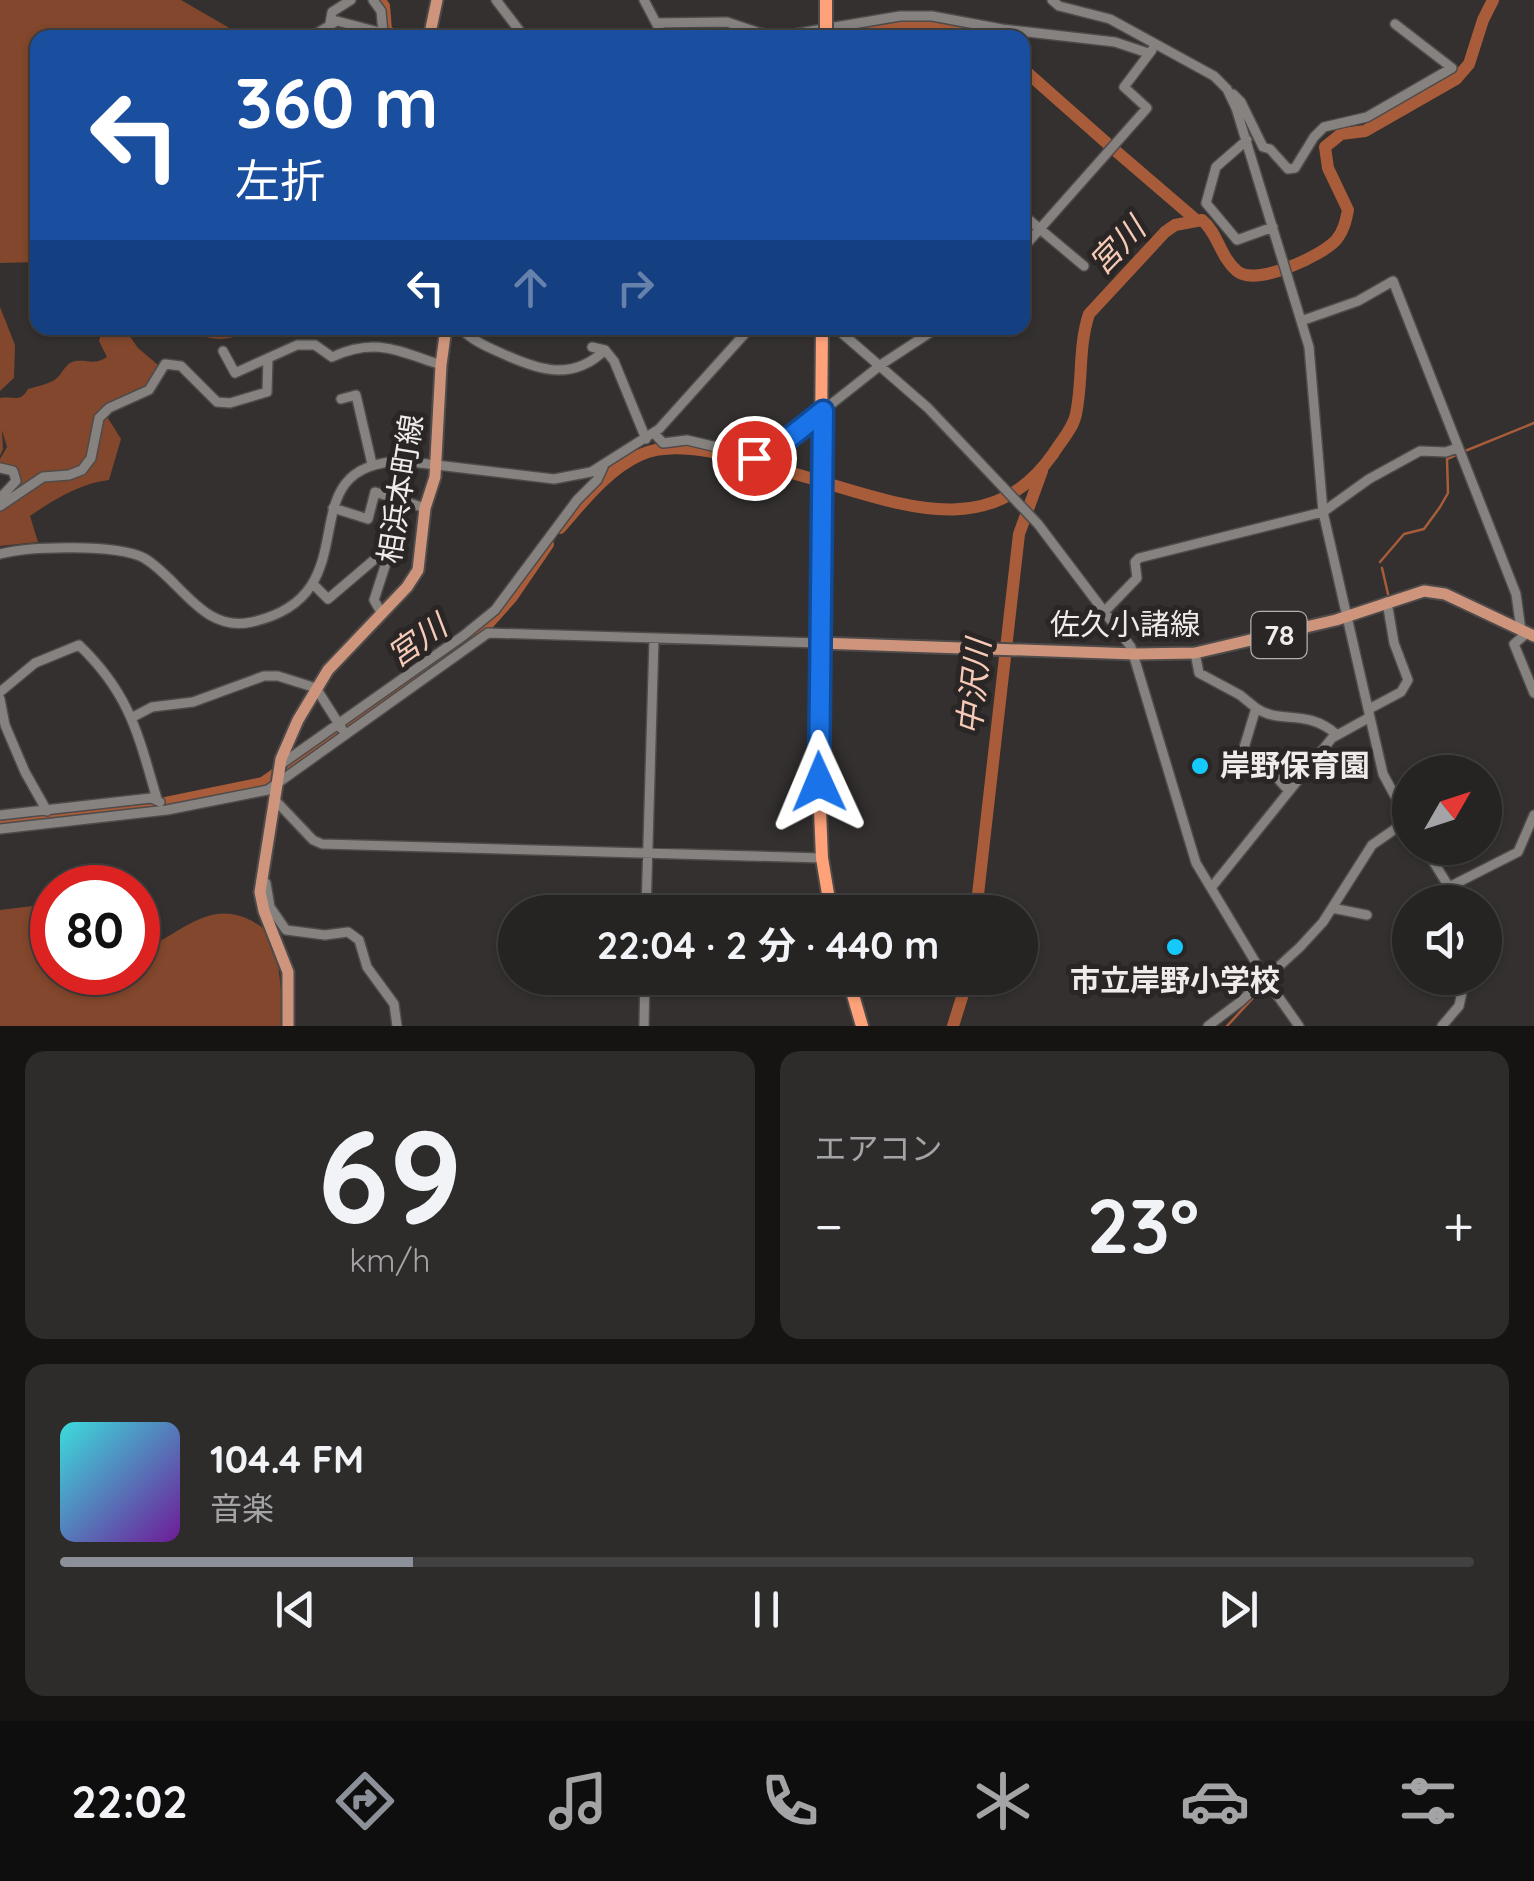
<!DOCTYPE html>
<html lang="ja">
<meta charset="utf-8">
<style>
:root{--surface:#262423;--page:#2e2c2b;--text:#f1f3f6;--muted:#a4a4a6;--line:#424141;--accent:#8c9099}
body{margin:0;font-family:Quicksand,"Noto Sans JP",sans-serif;background:var(--page);color:var(--text);height:100vh;display:flex;flex-direction:column;font-size:38px;white-space:nowrap}
*{box-sizing:border-box;margin:0}
p{font-size:32px;color:var(--muted)}
.icon{flex:none;width:55px;height:55px;fill:none;stroke:currentColor;stroke-width:2;stroke-linecap:round;stroke-linejoin:round}
.map{position:relative;height:1026px;overflow:hidden}
.side{display:flex;flex-direction:column;gap:25px;padding:25px;background:#151413;flex:1}
.side>*{flex:none}
.hud{position:absolute;left:30px;top:30px;width:1000px;height:305px;border-radius:20px;box-shadow:0 2px 8px #0004,0 0 0 2px var(--line);background:#1a4fa0;color:#fff;overflow:hidden}
.needle{width:65px;rotate:51deg}
.tools{position:absolute;left:1392px;top:755px;display:grid;gap:20px}
.tools a{display:grid;place-items:center;width:110px;height:110px;border-radius:50%;background:var(--surface);box-shadow:0 2px 8px #0004,0 0 0 2px var(--line);font-size:50px}
.speed{position:absolute;left:30px;top:865px;display:flex;gap:20px;font-size:50px;font-weight:700;text-align:center}
.speed>*{display:grid;place-content:center;width:130px;height:130px;border-radius:50%;background:var(--surface);box-shadow:0 2px 8px #0004,0 0 0 2px var(--line);line-height:1}
.speed .limit{border:15px solid #d22;background:#fff;color:#111}
.pin{position:absolute;display:grid;place-items:center;width:85px;height:85px;color:#fff;margin:-42px;border:5px solid #fff;border-radius:50%;box-shadow:0 2px 10px #0007}
.me{position:absolute;width:110px;margin:-55px;rotate:359deg;stroke-linejoin:round;filter:drop-shadow(0 0 8px #0008)}
.turn{display:flex;align-items:center;gap:35px;height:210px;padding:0 40px;font-size:45px}
.turn .icon{width:130px;height:130px;stroke-width:2.5}
.turn b{display:block;font-size:70px;line-height:85px}
.lanes{display:flex;align-items:center;height:95px;padding:0 40px;background:#0003;justify-content:center;gap:50px;direction:ltr}
.lanes .off{opacity:.35}
.big{font-size:75px;font-weight:700;line-height:1.1}
.side .tile{flex:1;display:flex;flex-direction:column;justify-content:center;gap:15px;min-width:0;padding:0 35px;border-radius:20px;background:var(--page)}
.side .dial{align-items:center;gap:0}
.dial b{font-size:130px;line-height:1}
.song{display:flex;align-items:center;gap:30px}
.cover{width:120px;height:120px;border-radius:15px;background:linear-gradient(135deg,hsl(180 70% 55%),hsl(280 70% 35%))}
.played{height:10px;border-radius:5px;background:linear-gradient(90deg,var(--accent) 25%,var(--line) 25%)}
.keys{display:flex;justify-content:space-around;direction:ltr}
.heat{display:flex;justify-content:space-between;align-items:center;font-size:55px;direction:ltr}
.side .tiles{flex:1;display:grid;gap:25px;grid-template-columns:1fr 1fr}
.tile:last-child{grid-column:span 2}
.trip{position:absolute;left:498px;top:895px;width:540px;height:100px;border-radius:50px;background:var(--surface);box-shadow:0 2px 8px #0004,0 0 0 2px var(--line);font-weight:700;line-height:100px;text-align:center}
.tab-bar{display:flex;height:160px;justify-content:space-around;align-items:center;background:#0f0e0e;color:var(--muted)}
.tab-bar .icon{width:70px;height:70px}
.tab-bar .active{color:var(--accent)}
.tab-bar b{font-size:45px;color:var(--text)}
.map>svg:first-child{display:block}
.green{fill:#82472c}
.lines{fill:none;stroke-linecap:round;stroke-linejoin:round}
.stream{stroke:#a95c39;stroke-width:2.5}
.river{stroke:#a95c39;stroke-width:12}
.minor-casing{stroke:#4e4b4a;stroke-width:12}
.major-casing{stroke:#4e4b4a;stroke-width:15}
.highway-casing{stroke:#4e4b4a;stroke-width:16}
.minor{stroke:#868280;stroke-width:9}
.major{stroke:#cf957c;stroke-width:11}
.highway{stroke:#ffa27a;stroke-width:12}
.highway-bridge-casing{stroke:#4e4b4a;stroke-width:16;stroke-linecap:butt}
.highway-bridge{stroke:#ffa27a;stroke-width:12}
.route-casing{stroke:#114b97;stroke-width:25}
.route{stroke:#1a73e8;stroke-width:18}
.poi-dot{fill:#15cafb;stroke:#292625;stroke-width:4}
.labels{text-anchor:middle;stroke-width:10;stroke-linejoin:round;paint-order:stroke}
.shield{fill:#292625;stroke:#b3b0af;stroke-width:2.5}
.shield-label{font-size:28px;font-weight:bold;fill:#eeebea}
.street-label{font-size:30px;fill:#eeebea;stroke:#292625}
.poi-label{font-size:30px;font-weight:bold;fill:#eeebea;stroke:#292625;text-anchor:start}
.water-label{font-size:32px;font-style:italic;fill:#f6cab7;stroke:#292625}
</style>
<div class="map">
<svg width="1534" height="1026" viewBox="0 0 1534 1026">
<rect width="100%" height="100%" fill="#33302f"/>
<path class="green" d="M0,0H181L245,37L38,38L37,262L0,263Z
M0,307L15,345L14,378L0,391Z
M103,328H124L138,348L164,370L152,394L106,415L121,439L109,480C81,483 53,500 30,516L38,542L0,546V500L18,481L0,467V459L7,447L2,430L3,449L0,456V398C14,396 20,403 28,389C38,386 51,384 58,377C64,371 66,362 76,361C89,360 95,365 107,357L99,341Z
M186,328H250C230,344 207,341 186,328Z
M41,905L52,907V972H138V953C193,927 217,888 275,937L284,1017L281,1026H0V910Z"/>
<g class="lines">
<path class="stream" d="M1465,451L1534,423
M1380,562L1404,534L1424,529L1440,507L1448,493L1447,459L1456,455
M1382,568L1388,594
M1227,1026L1265,985"/>
<path class="river" d="M379,0L384,6L386,30L396,38
M827,36C878,29 935,11 983,38
M1022,68L1109,145
M1117,152L1195,219
M829,484C912,509 995,537 1053,454C1061,441 1073,429 1076,414C1083,381 1078,347 1089,314L1165,232L1175,225L1202,220C1218,233 1220,257 1237,271C1255,287 1323,256 1337,239C1344,230 1346,220 1348,210L1328,168L1325,147L1341,134L1365,131L1456,79L1469,64L1483,20L1493,0
M560,528C583,502 607,470 640,455C684,434 767,467 814,479
M0,821L151,806L263,783L486,626L511,598L548,544
M976,912L1019,534L1042,471
M953,1026L968,978"/>
<g class="minor-casing">
<path id="minor" d="M373,0L381,11L383,33L389,38
M496,0L525,38
M644,0L664,38
M1052,0L1059,6L1110,19L1214,76L1227,89L1236,108L1309,347L1323,512L1383,774L1410,824
M330,23L332,12L351,0
M656,23L727,22L760,33L782,36L900,16H932L1002,29L1115,42L1148,53
M309,38L337,21L383,33
M1233,94L1241,102L1263,147L1270,149L1288,169L1295,168L1314,137L1324,127L1367,117L1452,68L1395,24
M1247,140L1216,167L1206,203L1237,240L1273,227
M1022,214L1084,266
M1022,249L1147,108L1124,87L1152,50
M1301,321L1358,301L1393,281L1516,594L1521,630
M460,328C472,340 485,346 501,353C538,370 572,382 605,350
M836,328L928,408L1038,524L1131,647L1196,863L1265,978L1299,1026
M592,347L605,350L614,361L646,439
M223,351L235,373L297,345H315L332,357C376,337 398,351 441,365
M341,399L356,395L372,464
M654,433L663,443L687,440L763,458L882,364L937,328
M0,468L13,471L16,481L0,498
M0,506L43,477L69,475L82,470L91,458L99,418L109,408L149,390L165,364L181,366L217,402L230,403L267,392L268,358
M333,508L368,519L375,492L425,508
M0,554C29,546 118,544 144,558C180,579 202,633 252,622C377,594 281,464 403,461L554,479L591,472L659,429L750,328
M313,584L328,599L382,553L386,563L374,600L382,614
M1104,612L1137,578L1135,562L1139,558L1323,512L1369,479L1420,451L1446,452L1457,448
M1527,633L1514,644L1534,693
M1195,653L1199,673L1240,695L1256,708L1240,761L1270,770L1288,790
M0,692L35,663L79,645C130,694 138,734 157,799
M0,699L5,725L25,772L47,811
M1256,708C1281,725 1306,708 1336,734
M1369,709L1401,692L1408,680L1394,643L1387,602
M133,717L152,707L193,702L264,676H278L316,688L342,729
M280,765L463,636L495,610L577,500L597,480L603,467
M274,799L313,840L322,844L822,858
M0,815L151,798L160,802
M0,829L167,810L268,790L488,633L819,643
M1425,848L1449,887L1454,902
M261,881L266,883L270,907L286,930L325,935L348,932L359,940L367,967L394,1004L397,1026
M1449,887L1518,852L1534,815
M1211,888L1332,738L1370,717
M1332,908L1367,915
M646,912L654,638
M644,1026L645,978
M1208,1026L1240,1002L1300,947L1323,922L1372,845L1408,820
M1442,1026L1459,1006L1465,978"/>
</g>
<g class="major-casing">
<path id="major" d="M429,38L437,0
M819,643L1135,654L1195,653L1336,620L1424,591L1445,594L1534,636
M288,1026V972L264,911L260,892L281,759L298,720L328,670L407,587L418,570L425,508L435,477L441,365L446,328"/>
</g>
<g class="highway-casing">
<path id="highway" d="M826,23V0
M822,328L818,762L822,858L831,912
M848,978L862,1026"/>
</g>
<use href="#minor" class="minor"/>
<use href="#major" class="major"/>
<use href="#highway" class="highway"/>
<g class="highway-bridge-casing">
<path id="highway-bridge" d="M826,38V23"/>
</g>
<use href="#highway-bridge" class="highway-bridge"/>
</g>
<g class="lines">
<g class="route-casing">
<path id="route" d="M754,458H764L823,411L819,782"/>
</g>
<use href="#route" class="route"/>
</g>
<g class="poi-dot">
<circle cx="1200" cy="766" r="10"/>
<circle cx="1175" cy="947" r="10"/>
</g>
<g class="labels">
<rect class="shield" x="1251.5" y="612" width="55" height="46" rx="8"/>
<g class="shield-label">
<text x="1279" y="645">78</text>
</g>
<g class="street-label">
<text transform="translate(401 489) rotate(-81)" y="10">相浜本町線</text>
<text x="1125" y="635">佐久小諸線</text>
</g>
<g class="poi-label">
<text x="1220" y="776">岸野保育園</text>
<text x="1175" y="991" text-anchor="middle">市立岸野小学校</text>
</g>
<g class="water-label">
<text transform="translate(1117 246) rotate(-46)" y="11">宮川</text>
<text transform="translate(417 641) rotate(-35)" y="11">宮川</text>
<text transform="translate(974 687) rotate(-84)" y="11">中沢川</text>
</g>
</g>
</svg>
<div class="tools">
<a><svg class="needle" viewBox="-14 -14 28 28"><path d="M0-13l5 13h-10z" fill="#e53935"/><path d="M0 13l5-13h-10z" fill="#a4a4a6"/></svg></a>
<a><svg class="icon" aria-label="sound" viewBox="0 0 24 24"><path d="M4 9h4l5-4v14l-5-4H4zM17 9q2 3 0 6"/></svg></a>
</div>
<div class="speed"><div class="limit">80</div></div>
<div class="pin" style="left:754px;top:458px;background:#d93025"><svg class="icon" aria-label="arrive" viewBox="0 0 24 24"><path d="M6 21V4h12l-3 4 3 4H6"/></svg></div>
<svg class="me" style="left:819px;top:782px" viewBox="-20 -20 40 40"><path d="M0-17L14 15 0 8-14 15z" fill="#1a73e8" stroke="#fff" stroke-width="4"/></svg>
<div class="trip">22:04 · 2 分 · 440 m</div>
<div class="hud">
<div class="turn"><svg class="icon" aria-label="left" viewBox="0 0 24 24"><path d="M17 20v-9H6M10 6l-5 5 5 5"/></svg><div><b>360 m</b>左折</div></div>
<div class="lanes"><svg class="icon" aria-label="left" viewBox="0 0 24 24"><path d="M17 20v-9H6M10 6l-5 5 5 5"/></svg><svg class="icon off" aria-label="ahead" viewBox="0 0 24 24"><path d="M12 20V5M6 11l6-6 6 6"/></svg><svg class="icon off" aria-label="right" viewBox="0 0 24 24"><path d="M7 20v-9h11M14 6l5 5-5 5"/></svg></div>
</div>
</div>
<section class="side">
<div class="tiles">
<div class="tile dial"><b>69</b><p>km/h</p></div>
<div class="tile"><p>エアコン</p>
<div class="heat"><a>−</a><b class="big">23°</b><a>+</a></div>
</div>
<div class="tile">
<div class="song"><i class="cover"></i><div><b>104.4 FM</b><p>音楽</p></div></div>
<div class="played"></div>
<div class="keys"><svg class="icon" aria-label="previous" viewBox="0 0 24 24"><path d="M18 5L8 12l10 7zM5 5v14"/></svg><svg class="icon" aria-label="pause" viewBox="0 0 24 24"><path d="M8 5v14M16 5v14"/></svg><svg class="icon" aria-label="next" viewBox="0 0 24 24"><path d="M6 5l10 7-10 7zM19 5v14"/></svg></div>
</div>
</div>
</section>
<nav class="tab-bar">
<b>22:02</b>
<svg class="icon active" aria-label="directions" viewBox="0 0 24 24"><path d="M12 3l9 9-9 9-9-9zM9 14v-3h6M13 9l2 2-2 2"/></svg>
<svg class="icon" aria-label="music" viewBox="0 0 24 24"><path d="M9 18V5l10-2v13"/><circle cx="6" cy="18" r="3"/><circle cx="16" cy="16" r="3"/></svg>
<svg class="icon" aria-label="phone" viewBox="0 0 24 24"><path d="M5 4h4l2 5-3 2q2 4 5 5l2-3 5 2v4C11 20 4 13 5 4z"/></svg>
<svg class="icon" aria-label="climate" viewBox="0 0 24 24"><path d="M12 3v18M4 7l16 10M4 17L20 7"/></svg>
<svg class="icon" aria-label="car" viewBox="0 0 24 24"><path d="M5 17H2v-5l4-1 3-4h7l3 4 3 1v5h-3M9 17h6M6 11h13"/><circle cx="7" cy="17" r="2"/><circle cx="17" cy="17" r="2"/></svg>
<svg class="icon" aria-label="filters" viewBox="0 0 24 24"><path d="M4 7h16M4 17h16"/><circle cx="9" cy="7" r="2"/><circle cx="15" cy="17" r="2"/></svg>
</nav>
